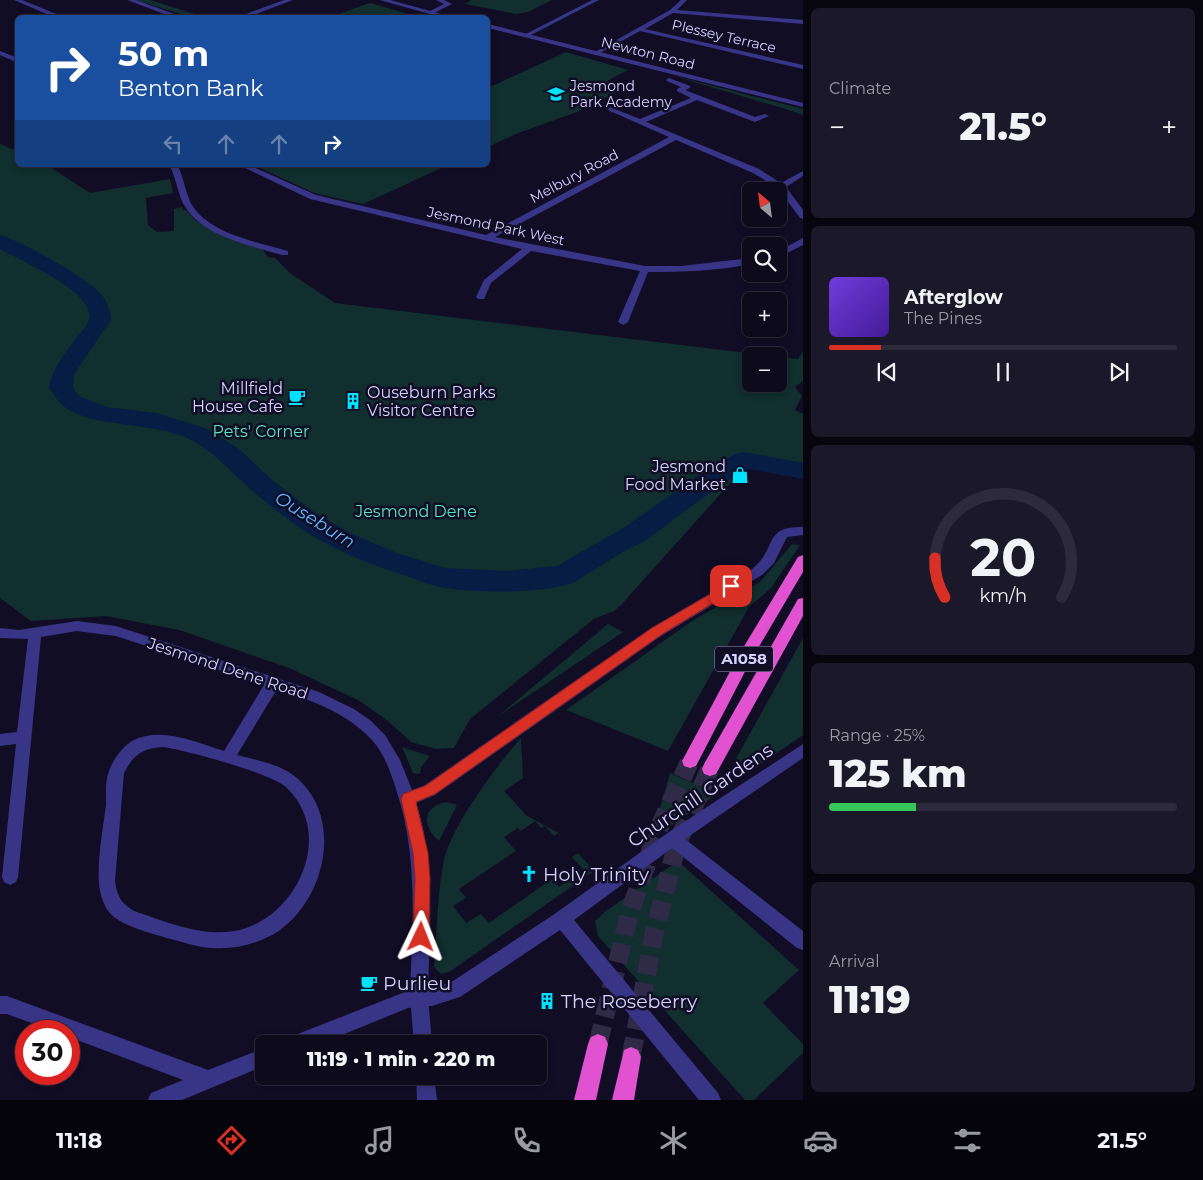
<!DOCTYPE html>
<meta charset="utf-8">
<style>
:root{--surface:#0d0a1c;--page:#1b1829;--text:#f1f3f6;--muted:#9a9aa3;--line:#2d2b3b;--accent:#d93025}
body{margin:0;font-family:Montserrat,sans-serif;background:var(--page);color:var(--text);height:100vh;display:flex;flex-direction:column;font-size:19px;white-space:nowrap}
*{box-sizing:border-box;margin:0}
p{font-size:16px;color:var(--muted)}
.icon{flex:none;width:28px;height:28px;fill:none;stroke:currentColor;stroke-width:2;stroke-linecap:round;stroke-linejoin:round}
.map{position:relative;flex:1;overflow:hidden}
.panel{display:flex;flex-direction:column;gap:8px;padding:8px;background:#07060f;width:400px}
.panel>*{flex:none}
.hud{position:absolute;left:15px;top:15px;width:475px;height:152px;border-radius:8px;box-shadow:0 2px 8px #0003,0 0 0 1px var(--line);background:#1a4fa0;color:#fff;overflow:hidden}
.needle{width:32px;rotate:332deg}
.buttons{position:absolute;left:742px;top:182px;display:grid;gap:10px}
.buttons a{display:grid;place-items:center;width:45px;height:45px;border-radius:8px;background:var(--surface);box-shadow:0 2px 8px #0003,0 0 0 1px var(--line);font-size:25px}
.speed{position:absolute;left:15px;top:1020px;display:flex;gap:10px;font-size:25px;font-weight:700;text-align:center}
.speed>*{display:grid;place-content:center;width:65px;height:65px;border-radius:50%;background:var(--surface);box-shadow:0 2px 8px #0003,0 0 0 1px var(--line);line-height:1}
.speed .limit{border:8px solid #d22;background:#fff;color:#111}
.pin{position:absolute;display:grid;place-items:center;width:42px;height:42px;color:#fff;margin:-21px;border-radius:10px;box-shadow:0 2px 8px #0006}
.me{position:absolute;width:55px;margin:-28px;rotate:2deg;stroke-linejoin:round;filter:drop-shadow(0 0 4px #0008)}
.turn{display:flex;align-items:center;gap:18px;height:105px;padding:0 20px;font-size:22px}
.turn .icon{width:65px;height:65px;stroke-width:2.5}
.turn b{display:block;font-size:35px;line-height:42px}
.lanes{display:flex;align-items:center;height:48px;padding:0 20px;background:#0003;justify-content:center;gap:25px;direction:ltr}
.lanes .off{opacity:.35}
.big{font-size:38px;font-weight:800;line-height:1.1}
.panel .card{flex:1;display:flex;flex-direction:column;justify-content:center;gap:8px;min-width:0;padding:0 18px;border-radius:8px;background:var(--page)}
.panel .dial{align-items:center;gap:0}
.dial svg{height:130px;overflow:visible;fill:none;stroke:var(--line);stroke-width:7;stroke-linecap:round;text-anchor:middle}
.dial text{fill:var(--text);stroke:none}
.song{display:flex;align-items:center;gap:15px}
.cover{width:60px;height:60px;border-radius:8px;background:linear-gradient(135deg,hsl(260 70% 55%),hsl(260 70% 35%))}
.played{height:5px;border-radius:2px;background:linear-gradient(90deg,var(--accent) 15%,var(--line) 15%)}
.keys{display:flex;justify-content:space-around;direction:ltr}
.heat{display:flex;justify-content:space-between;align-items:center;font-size:28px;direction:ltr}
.charge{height:8px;border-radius:4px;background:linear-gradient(90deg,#34c759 25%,var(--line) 0)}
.trip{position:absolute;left:255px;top:1035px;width:292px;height:50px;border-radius:8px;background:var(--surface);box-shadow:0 2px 8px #0003,0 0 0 1px var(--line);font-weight:800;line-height:50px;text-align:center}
.dock{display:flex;height:80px;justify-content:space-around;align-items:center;background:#05040b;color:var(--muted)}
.dock .icon{width:35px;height:35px}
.dock .current{color:var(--accent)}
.dock b{font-size:22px;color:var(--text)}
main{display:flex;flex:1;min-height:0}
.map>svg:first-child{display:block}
.green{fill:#102f2e}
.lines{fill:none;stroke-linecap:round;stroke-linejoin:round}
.river{fill:#071d44;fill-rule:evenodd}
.trunk-tunnel-far1{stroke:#2f2a46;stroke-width:15;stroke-dasharray:15 8;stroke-linecap:butt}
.trunk-tunnel{stroke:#2f2a46;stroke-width:19;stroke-dasharray:19 9;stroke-linecap:butt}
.minor{fill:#383587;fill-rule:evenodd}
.tertiary{fill:#383587;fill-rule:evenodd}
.trunk{fill:#e052d0;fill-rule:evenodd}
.route{fill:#d93025;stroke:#8d1f18}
.labels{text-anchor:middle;stroke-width:5;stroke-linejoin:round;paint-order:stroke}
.far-street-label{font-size:14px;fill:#d6d1ff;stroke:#110d25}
.far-poi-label{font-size:14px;fill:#d6d1ff;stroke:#110d25;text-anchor:start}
.shield{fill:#110d25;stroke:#9b96be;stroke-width:1}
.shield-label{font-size:15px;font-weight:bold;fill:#d6d1ff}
.poi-label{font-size:16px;fill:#d6d1ff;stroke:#110d25;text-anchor:end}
.park-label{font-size:16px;fill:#55e6c3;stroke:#110d25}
.street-label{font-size:16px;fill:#d6d1ff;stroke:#110d25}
.water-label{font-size:18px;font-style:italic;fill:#5fb4ff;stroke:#110d25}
.near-street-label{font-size:19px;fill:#d6d1ff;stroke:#110d25}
.near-poi-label{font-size:19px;fill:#d6d1ff;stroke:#110d25;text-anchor:start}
</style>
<main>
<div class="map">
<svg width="803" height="1100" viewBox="0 0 803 1100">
<rect width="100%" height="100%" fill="#110d25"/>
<path class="green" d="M136,0H150L204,17H190Z
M472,0H552L528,12L516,14L465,4Z
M370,3L418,17H330Z
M566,52L628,70L607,81L628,87L577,112L516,134L488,147V88Z
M671,75L803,109V115L792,111Z
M0,144L17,151L18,165H47L90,193L170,179L173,193L146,198L148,225L157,232L174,231V209L182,207V210H186L195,220L218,233L262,249L268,257L275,258L290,273L335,303L772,356H751V384H779V357L798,359L803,351V381L795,387L802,396L795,410L803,414V465L749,462L621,605L614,611L594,619L470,719L454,748L436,749L411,742L388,721L358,700L289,668L179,630L106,616L31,621L0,598Z
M254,165H448L363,204L314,193Z
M792,544L800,545L771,588L749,607L668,751L566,710L692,621L760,582Z
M608,624L623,632L497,717Z
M803,638V735L748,773L733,764Z
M521,738L523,778L504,791L527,816L559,833L554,836L545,826L541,828L535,821L521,831L518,828L504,837L516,851L459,889L466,898L453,906L466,923L481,914L489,923L552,879L559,887L584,870L572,857L578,853L594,871L449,972L441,974L434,967C437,933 437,892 444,860C452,825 497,765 521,738Z
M402,747L430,756L421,767L420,774L413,773Z
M670,773L718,794L651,839Z
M446,802L457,805L439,841C422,826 422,807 446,802Z
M678,861L799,970L763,1003L803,1044V1053L754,1100H745L598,936L595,921L606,911Z"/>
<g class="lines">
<path class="river" d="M0,235C20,240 85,277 99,292C107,300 110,309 111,320L74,374L73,388L79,396L107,407L156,413L205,428L239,449L272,480L315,513L352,534L397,553L445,568L505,571L557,566L625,527L702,473L735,454L744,452L803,463V479L748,469L720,485L645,541L626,550L573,583C537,594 482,593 445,588C433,586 420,581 409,577C369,564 330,549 296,525C282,515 268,504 254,492C232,474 214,450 187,438C150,421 94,429 63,406C58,402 53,393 49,388C52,368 65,354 76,338C80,333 88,326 89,319C96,292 19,260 0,249Z"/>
<path class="trunk-tunnel-far1" d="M689,764L690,761"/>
<path class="trunk-tunnel" d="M598,1044L629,915L658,830L689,763
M631,1057L654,934L677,844L710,769"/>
<path class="minor" d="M14,0H22L66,18H56Z
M127,0H136L185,18H175Z
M284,0H293L245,18H235Z
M436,0H444L452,4L434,13H430V11L444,4Z
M592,0H599L527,37L522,36Z
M681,0H687L677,10L803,20V24L673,13L645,29L803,65V69L640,31L598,54L593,53L670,10Z
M0,51L18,58V63L0,55Z
M669,78L690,86V88L685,90L755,117L765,114L769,116L755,122L697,100L646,122L759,169L781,183L803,171V176L786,187L803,210V219L800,218L778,188L753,173L676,140L495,237L645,266H681L751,258V264C718,271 683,272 648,272L628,322L623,325L618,322L640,271L531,251L491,283L484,299H478L476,297L484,280L522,249L310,199L239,165H249L316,195L486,235L669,137L601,107L607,106L640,119L691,98L677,91V89L681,87L667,81L666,80Z
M169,165H177C185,178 185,196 194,208C214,235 258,242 288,251V255H282C252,246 203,236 186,208C177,195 177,178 169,165Z
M803,238V245L779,257V251Z
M803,527V535L787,537L774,563L762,575L661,636L435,795L416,803C436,862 430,927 428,988L450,983L556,913L666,834L803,744V758L685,839L803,931V950L797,948L672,848L574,920L718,1093L721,1100H699L560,930L460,997L432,1006L408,1008L320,1044H288L290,1037L410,990C413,922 418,855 396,789C390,770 383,750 368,736C343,711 309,700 277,689L237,755C256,760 281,764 297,778C343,818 326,897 280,930C252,949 217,953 185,943C166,937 121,928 109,912C103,904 100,894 99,884C97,861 103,828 106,805C106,794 105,781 109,771C113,760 122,747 132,741C161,726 195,742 224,751L264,685L116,636L77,631L41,637L18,877L16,882L10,885L4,882L2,877L16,744L0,746V734L17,732L28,639L0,638V628L19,630L77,621L116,626L319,692L354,709L371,721L385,735L400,760L412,790L425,785L651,628L752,569C778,549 762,526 803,527ZM164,747C188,751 271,773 287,788C336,835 296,921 234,931C201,937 164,921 134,911C121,903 117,896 115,881L124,773C134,754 143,748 164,747Z
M0,996H7L208,1070L264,1048V1066L182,1100H148L151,1093L183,1080L69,1037V1031H53L7,1014H0Z"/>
<path class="tertiary" d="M380,0H390L456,18H444Z
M488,24L803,103V107L488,28Z
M419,987L425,990L428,996L432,1044H414L410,996L413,990Z
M416,1076H434L437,1100H417Z"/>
<path class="trunk" d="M803,555V572L751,660L696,766L690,768L684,766L682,761L740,653L798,557Z
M803,598V616L716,774L710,776L704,774L702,769L704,764L798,599Z
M598,1034L605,1037L608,1044L596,1100H574L588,1044L591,1037Z
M631,1047L638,1050L641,1057L634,1100H612L624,1050Z"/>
</g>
<path class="route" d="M731,582L737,586L736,589L661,635L435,794L416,802L428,853L430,878L429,937L427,942L421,944L415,942L413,937L415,878L413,853L401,799L403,794L425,786L652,628Z"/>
<defs>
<g id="school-bare" transform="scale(1.35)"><path d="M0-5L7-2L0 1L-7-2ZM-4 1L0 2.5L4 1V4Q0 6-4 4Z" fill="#00e2fc" stroke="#110d25" stroke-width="2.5" paint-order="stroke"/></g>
<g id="cafe-bare" transform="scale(1.35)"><path d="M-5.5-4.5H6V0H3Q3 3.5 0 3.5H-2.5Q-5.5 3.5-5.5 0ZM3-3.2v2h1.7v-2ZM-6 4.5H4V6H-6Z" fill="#00e2fc" stroke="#110d25" stroke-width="2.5" paint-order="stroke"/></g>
<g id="building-bare" transform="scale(1.35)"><path d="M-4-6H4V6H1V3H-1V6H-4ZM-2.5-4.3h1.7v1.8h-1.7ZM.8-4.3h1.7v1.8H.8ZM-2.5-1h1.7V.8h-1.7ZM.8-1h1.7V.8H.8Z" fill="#00e2fc" stroke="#110d25" stroke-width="2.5" paint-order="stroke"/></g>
<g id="shop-bare" transform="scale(1.35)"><path d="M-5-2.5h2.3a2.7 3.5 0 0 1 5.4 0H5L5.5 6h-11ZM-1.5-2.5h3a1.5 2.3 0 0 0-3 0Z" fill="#00e2fc" stroke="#110d25" stroke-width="2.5" paint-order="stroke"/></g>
<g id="church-bare" transform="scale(1.35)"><path d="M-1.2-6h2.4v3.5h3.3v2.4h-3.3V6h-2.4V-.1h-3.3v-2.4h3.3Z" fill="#00e2fc" stroke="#110d25" stroke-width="2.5" paint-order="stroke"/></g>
</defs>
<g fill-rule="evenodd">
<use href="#school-bare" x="556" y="94"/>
<use href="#cafe-bare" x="297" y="397"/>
<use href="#building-bare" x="353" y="401"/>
<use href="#shop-bare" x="740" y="475"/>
<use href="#church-bare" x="529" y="874"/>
<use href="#cafe-bare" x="369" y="983"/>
<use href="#building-bare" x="547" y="1001"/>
</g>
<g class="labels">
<g class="far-street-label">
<text transform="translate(724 36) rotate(13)" y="5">Plessey Terrace</text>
<text transform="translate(648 53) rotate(14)" y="5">Newton Road</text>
<text transform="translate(574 176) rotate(-28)" y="5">Melbury Road</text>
<text transform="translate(496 226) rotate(12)" y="5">Jesmond Park West</text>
</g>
<g class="far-poi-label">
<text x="570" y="91">Jesmond<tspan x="570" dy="16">Park Academy</tspan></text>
</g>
<rect class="shield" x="715" y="646.5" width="58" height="25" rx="4"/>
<g class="shield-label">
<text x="744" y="664">A1058</text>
</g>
<g class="poi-label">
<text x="283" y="394">Millfield<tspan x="283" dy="18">House Cafe</tspan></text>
<text x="367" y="398" text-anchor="start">Ouseburn Parks<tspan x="367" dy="18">Visitor Centre</tspan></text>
<text x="726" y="472">Jesmond<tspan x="726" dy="18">Food Market</tspan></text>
</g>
<g class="park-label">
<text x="261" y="437">Pets' Corner</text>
<text x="416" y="517">Jesmond Dene</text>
</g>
<g class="street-label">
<text transform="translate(228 668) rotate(18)" y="6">Jesmond Dene Road</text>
</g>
<g class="water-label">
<text transform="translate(315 520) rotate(32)" y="6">Ouseburn</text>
</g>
<g class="near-street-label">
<text transform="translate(700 795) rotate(-34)" y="7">Churchill Gardens</text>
</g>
<g class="near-poi-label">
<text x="543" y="881">Holy Trinity</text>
<text x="383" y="990">Purlieu</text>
<text x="561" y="1008">The Roseberry</text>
</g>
</g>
</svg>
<div class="buttons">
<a><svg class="needle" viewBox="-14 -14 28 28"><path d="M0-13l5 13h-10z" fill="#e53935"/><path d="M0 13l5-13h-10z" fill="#9a9aa3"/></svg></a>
<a><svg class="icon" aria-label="search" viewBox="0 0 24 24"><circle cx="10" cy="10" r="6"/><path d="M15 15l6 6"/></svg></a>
<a>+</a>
<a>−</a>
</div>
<div class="speed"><div class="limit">30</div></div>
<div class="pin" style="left:731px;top:586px;background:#d93025"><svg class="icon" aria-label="arrive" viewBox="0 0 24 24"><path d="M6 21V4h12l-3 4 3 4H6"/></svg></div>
<svg class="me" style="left:421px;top:937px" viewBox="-20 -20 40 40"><path d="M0-17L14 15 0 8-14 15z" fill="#d93025" stroke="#fff" stroke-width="4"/></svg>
<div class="trip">11:19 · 1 min · 220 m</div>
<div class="hud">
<div class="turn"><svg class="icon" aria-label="right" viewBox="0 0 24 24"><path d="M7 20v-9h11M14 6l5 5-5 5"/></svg><div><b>50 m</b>Benton Bank</div></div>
<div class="lanes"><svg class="icon off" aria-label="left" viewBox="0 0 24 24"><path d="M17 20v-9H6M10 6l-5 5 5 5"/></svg><svg class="icon off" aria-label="ahead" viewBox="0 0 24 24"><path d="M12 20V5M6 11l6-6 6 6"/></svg><svg class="icon off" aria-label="ahead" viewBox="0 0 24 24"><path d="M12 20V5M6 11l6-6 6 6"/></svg><svg class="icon" aria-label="right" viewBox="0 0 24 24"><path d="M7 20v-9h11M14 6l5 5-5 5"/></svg></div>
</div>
</div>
<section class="panel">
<div class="card"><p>Climate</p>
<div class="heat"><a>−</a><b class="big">21.5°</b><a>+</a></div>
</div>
<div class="card">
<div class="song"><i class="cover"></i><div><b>Afterglow</b><p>The Pines</p></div></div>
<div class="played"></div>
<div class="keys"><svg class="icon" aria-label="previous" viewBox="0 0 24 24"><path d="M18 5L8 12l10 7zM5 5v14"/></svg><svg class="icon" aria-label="pause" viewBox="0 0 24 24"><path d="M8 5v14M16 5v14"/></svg><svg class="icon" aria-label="next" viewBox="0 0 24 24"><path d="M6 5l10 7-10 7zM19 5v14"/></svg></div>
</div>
<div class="card dial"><svg viewBox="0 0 100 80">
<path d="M14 69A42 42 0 1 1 86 69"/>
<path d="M14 69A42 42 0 0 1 8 45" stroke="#d93025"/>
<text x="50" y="56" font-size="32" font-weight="700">20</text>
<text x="50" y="72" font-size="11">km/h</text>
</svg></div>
<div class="card"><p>Range · 25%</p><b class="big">125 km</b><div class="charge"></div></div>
<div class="card"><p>Arrival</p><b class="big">11:19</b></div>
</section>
</main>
<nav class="dock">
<b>11:18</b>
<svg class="icon current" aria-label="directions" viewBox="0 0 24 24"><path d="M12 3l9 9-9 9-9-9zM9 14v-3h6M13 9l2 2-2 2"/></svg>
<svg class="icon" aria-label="music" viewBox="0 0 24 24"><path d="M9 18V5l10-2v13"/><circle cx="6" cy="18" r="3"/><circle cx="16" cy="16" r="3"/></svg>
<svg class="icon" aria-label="phone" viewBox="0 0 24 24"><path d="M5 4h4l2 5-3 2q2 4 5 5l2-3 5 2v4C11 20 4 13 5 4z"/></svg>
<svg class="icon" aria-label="climate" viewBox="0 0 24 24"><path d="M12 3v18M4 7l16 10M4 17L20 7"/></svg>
<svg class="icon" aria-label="car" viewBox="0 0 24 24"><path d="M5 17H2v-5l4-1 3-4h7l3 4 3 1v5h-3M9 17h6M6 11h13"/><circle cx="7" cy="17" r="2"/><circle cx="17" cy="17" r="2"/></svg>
<svg class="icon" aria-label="filters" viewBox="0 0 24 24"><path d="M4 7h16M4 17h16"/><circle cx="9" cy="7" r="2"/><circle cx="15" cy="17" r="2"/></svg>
<b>21.5°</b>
</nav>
